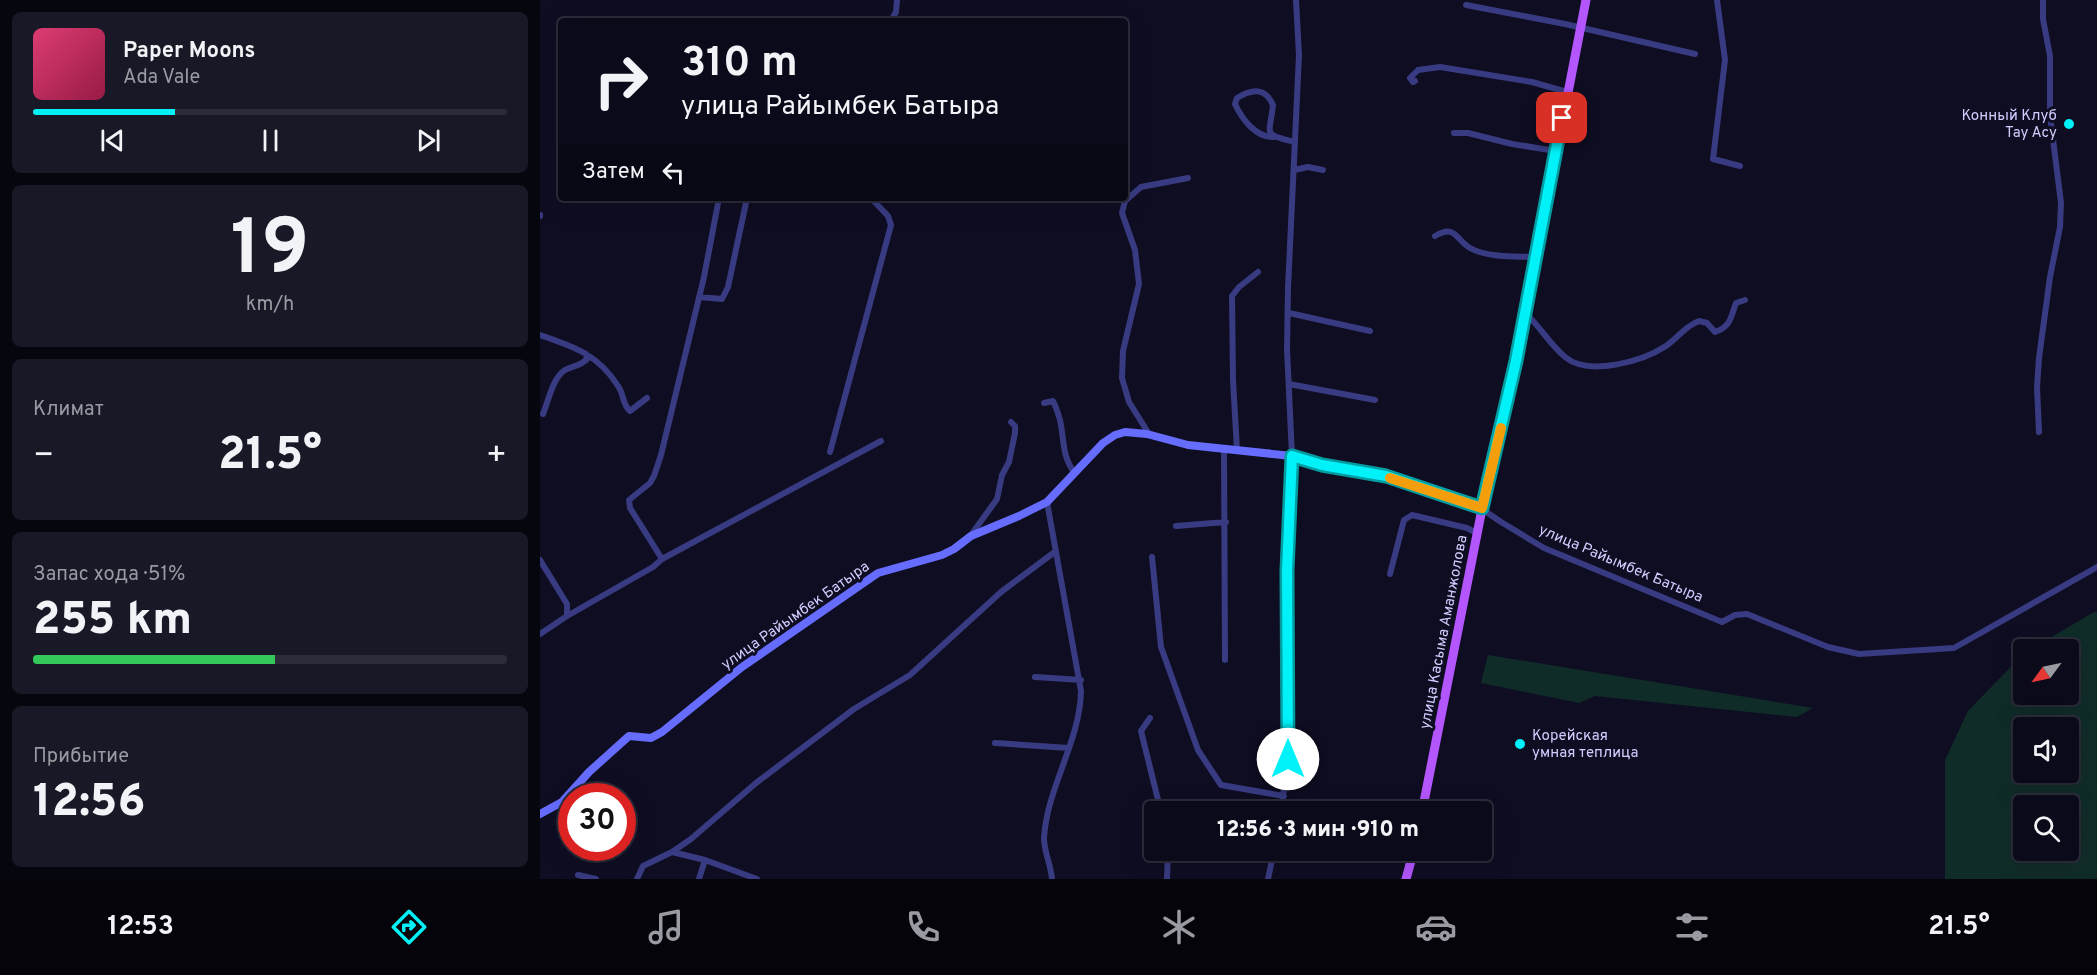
<!DOCTYPE html>
<html lang="ru">
<meta charset="utf-8">
<style>
:root{--surface:#0b0a1a;--page:#191827;--text:#f1f3f6;--muted:#9a9aa2;--line:#2b2b39;--accent:#01f1f8}
body{margin:0;font-family:Overpass,sans-serif;background:var(--page);color:var(--text);height:100vh;display:flex;flex-direction:column;font-size:22px;white-space:nowrap}
*{box-sizing:border-box;margin:0}
p{font-size:20px;color:var(--muted)}
.icon{flex:none;width:33px;height:33px;fill:none;stroke:currentColor;stroke-width:2;stroke-linecap:round;stroke-linejoin:round}
.map{position:relative;flex:1;overflow:hidden}
.side{display:flex;flex-direction:column;gap:12px;padding:12px;background:#06060e;width:540px}
.side>*{flex:none}
.top-card{position:absolute;left:18px;top:18px;width:570px;height:183px;border-radius:6px;box-shadow:0 6px 24px #0002,0 0 0 2px var(--line);background:#0b0a1a;color:var(--text);overflow:hidden}
.needle{width:39px;rotate:237deg}
.fabs{position:absolute;left:1473px;top:639px;display:grid;gap:12px}
.fabs a{display:grid;place-items:center;width:66px;height:66px;border-radius:6px;background:var(--surface);box-shadow:0 6px 24px #0002,0 0 0 2px var(--line);font-size:30px}
.speed{position:absolute;left:18px;top:783px;display:flex;gap:12px;font-size:30px;font-weight:700;text-align:center}
.speed>*{display:grid;place-content:center;width:78px;height:78px;border-radius:50%;background:var(--surface);box-shadow:0 6px 24px #0002,0 0 0 2px var(--line);line-height:1}
.speed .limit{border:9px solid #d22;background:#fff;color:#111}
.pin{position:absolute;display:grid;place-items:center;width:51px;height:51px;color:#fff;margin:-26px;border-radius:12px;box-shadow:0 3px 9px #0006}
.me{position:absolute;width:66px;margin:-33px;rotate:0deg;stroke-linejoin:round;filter:drop-shadow(0 0 4px #0008)}
.turn{display:flex;align-items:center;gap:21px;height:126px;padding:0 24px;font-size:27px}
.turn .icon{width:78px;height:78px;stroke-width:2.5}
.turn b{display:block;font-size:42px;line-height:51px}
.then{display:flex;align-items:center;height:57px;padding:0 24px;background:#0003;gap:12px;font-size:22px}
.big{font-size:45px;font-weight:800;line-height:1.1}
.side .widget{flex:1;display:flex;flex-direction:column;justify-content:center;gap:9px;min-width:0;padding:0 21px;border-radius:9px;background:var(--page)}
.side .dial{align-items:center;gap:0}
.dial b{font-size:78px;line-height:1}
.song{display:flex;align-items:center;gap:18px}
.cover{width:72px;height:72px;border-radius:9px;background:linear-gradient(135deg,hsl(340 70% 55%),hsl(340 70% 35%))}
.played{height:6px;border-radius:3px;background:linear-gradient(90deg,var(--accent) 30%,var(--line) 30%)}
.keys{display:flex;justify-content:space-around;direction:ltr}
.heat{display:flex;justify-content:space-between;align-items:center;font-size:33px;direction:ltr}
.charge{height:9px;border-radius:4px;background:linear-gradient(90deg,#34c759 51%,var(--line) 0)}
.trip{position:absolute;left:604px;top:801px;width:348px;height:60px;border-radius:6px;background:var(--surface);box-shadow:0 6px 24px #0002,0 0 0 2px var(--line);font-weight:800;line-height:60px;text-align:center}
.dock{display:flex;height:96px;justify-content:space-around;align-items:center;background:#04040a;color:var(--muted)}
.dock .icon{width:42px;height:42px}
.dock .active{color:var(--accent)}
.dock b{font-size:27px;color:var(--text)}
main{display:flex;flex:1;min-height:0}
.map>svg:first-child{display:block}
.green{fill:#102c29;fill-rule:evenodd}
.lines{fill:none;stroke-linecap:round;stroke-linejoin:round}
.street{stroke:#383b81;stroke-width:6}
.secondary{stroke:#666dfe;stroke-width:8}
.primary{stroke:#b356fe;stroke-width:9}
.route-casing{stroke:#019da1;stroke-width:15}
.route{stroke:#01f1f8;stroke-width:10}
.slow{stroke:#f59e0b;stroke-width:10}
.poi-dot{fill:#01f1f8;stroke:#0f0d22;stroke-width:2}
.labels{text-anchor:middle;stroke-width:6;stroke-linejoin:round;paint-order:stroke}
.poi-label{font-size:15px;fill:#d0ceff;stroke:#0f0d22;text-anchor:end}
.street-label{font-size:15px;fill:#d0ceff;stroke:#0f0d22}
</style>
<main>
<section class="side">
<div class="widget">
<div class="song"><i class="cover"></i><div><b>Paper Moons</b><p>Ada Vale</p></div></div>
<div class="played"></div>
<div class="keys"><svg class="icon" aria-label="previous" viewBox="0 0 24 24"><path d="M18 5L8 12l10 7zM5 5v14"/></svg><svg class="icon" aria-label="pause" viewBox="0 0 24 24"><path d="M8 5v14M16 5v14"/></svg><svg class="icon" aria-label="next" viewBox="0 0 24 24"><path d="M6 5l10 7-10 7zM19 5v14"/></svg></div>
</div>
<div class="widget dial"><b>19</b><p>km/h</p></div>
<div class="widget"><p>Климат</p>
<div class="heat"><a>−</a><b class="big">21.5°</b><a>+</a></div>
</div>
<div class="widget"><p>Запас хода · 51%</p><b class="big">255 km</b><div class="charge"></div></div>
<div class="widget"><p>Прибытие</p><b class="big">12:56</b></div>
</section>
<div class="map">
<svg width="1557" height="879" viewBox="0 0 1557 879">
<rect width="100%" height="100%" fill="#0f0d22"/>
<path class="green" d="M1554,612H1557V879H1405V760L1428,711L1483,654L1484,694H1528V650L1491,649ZM1484,728H1528V772H1484ZM1484,806H1528V850H1484Z
M948,655L1273,708L1257,717L1055,696L1039,703L941,683Z"/>
<g class="lines">
<path class="street" d="M1177,0L1185,60L1173,159L1200,166
M926,5L1025,24L1155,54
M351,21L356,12L357,0
M875,81L873,82L870,78L878,70L900,67L992,82L1027,92
M914,133H928L972,144L1016,151
M734,137C716,138 702,119 695,104L697,98C712,89 725,87 733,105C730,135 721,134 755,142
M754,170L768,167L783,170
M0,216V215
M895,236C916,224 915,239 930,248C948,258 976,256 996,257
M159,297L182,299L188,287L207,198
M749,313L830,331
M985,313C1000,326 1010,345 1025,357C1049,377 1103,361 1126,346C1138,338 1145,326 1159,321L1167,323L1175,332C1191,327 1191,316 1196,303L1205,300
M0,335C33,346 59,355 78,386C84,394 82,404 90,411L107,398
M749,384L835,400
M504,403L513,401C516,407 518,413 520,420C524,437 522,457 534,472
M3,414C8,402 13,377 25,370C32,366 41,366 47,359L46,354
M1499,432L1497,387L1499,358L1510,277L1520,227L1521,203L1510,115V56L1503,19V0
M609,434L589,402L582,378L583,351L599,284L595,250L582,213L585,201L601,187L648,178
M684,449L685,660
M697,450L693,380L692,296L699,287L718,272
M290,452L351,225L348,216L331,198
M507,502L541,691C540,742 507,787 504,838C504,852 511,865 512,879
M942,509L961,522L1004,548L1182,622L1195,615L1207,614L1288,647L1319,654L1414,648L1557,567
M636,526L686,522
M431,535L457,499L462,475L469,462L475,433V426L471,422
M612,557L621,647L658,750L681,785L744,796
M122,559L90,508L89,500L110,483L114,476L121,455L164,277L179,198
M0,560L27,604V616
M850,574L864,520L872,515L927,528L937,533
M0,634L27,616L113,567L122,559L341,441
M495,677L541,680
M610,718L601,731L621,812
M455,743L529,748
M741,812L748,759V571L752,456L747,349L748,288L759,55L756,0
M132,852L165,860
M38,875L56,879
M97,879L103,866L132,852L151,839L216,783L314,709L370,675L461,592L516,551
M159,879L165,860L217,879
M627,879L628,850
M728,879L734,850"/>
<path class="secondary" d="M0,814L22,802L49,772L89,736L111,738L122,732L202,667L338,573L402,555L414,549L431,536L479,516L507,502L563,443L575,435L585,432L607,434L648,445L752,456L782,465L846,476L942,509"/>
<path class="primary" d="M882,812L942,509L976,361L1046,0
M866,879L874,850"/>
</g>
<g class="lines">
<g class="route-casing">
<path id="route" d="M748,759L747,571L752,456L782,465L846,476L942,508L976,361L1022,118"/>
</g>
<use href="#route" class="route"/>
<path class="slow" d="M850,478L942,508L961,428"/>
</g>
<g class="poi-dot">
<circle cx="1529" cy="124" r="6"/>
<circle cx="980" cy="744" r="6"/>
</g>
<g class="labels">
<g class="poi-label">
<text x="1517" y="120">Конный Клуб<tspan x="1517" dy="17">Тау Асу</tspan></text>
<text x="992" y="740" text-anchor="start">Корейская<tspan x="992" dy="17">умная теплица</tspan></text>
</g>
<g class="street-label">
<text transform="translate(1081 563) rotate(23)" y="5">улица Райымбек Батыра</text>
<text transform="translate(255 615) rotate(-35)" y="5">улица Райымбек Батыра</text>
<text transform="translate(903 632) rotate(-79)" y="5">улица Касыма Аманжолова</text>
</g>
</g>
</svg>
<div class="fabs">
<a><svg class="needle" viewBox="-14 -14 28 28"><path d="M0-13l5 13h-10z" fill="#e53935"/><path d="M0 13l5-13h-10z" fill="#9a9aa2"/></svg></a>
<a><svg class="icon" aria-label="sound" viewBox="0 0 24 24"><path d="M4 9h4l5-4v14l-5-4H4zM17 9q2 3 0 6"/></svg></a>
<a><svg class="icon" aria-label="search" viewBox="0 0 24 24"><circle cx="10" cy="10" r="6"/><path d="M15 15l6 6"/></svg></a>
</div>
<div class="speed"><div class="limit">30</div></div>
<div class="pin" style="left:1022px;top:118px;background:#d93025"><svg class="icon" aria-label="arrive" viewBox="0 0 24 24"><path d="M6 21V4h12l-3 4 3 4H6"/></svg></div>
<svg class="me" style="left:748px;top:759px" viewBox="-20 -20 40 40"><circle r="19" fill="#fff"/><path d="M0-13L10 11 0 6-10 11z" fill="#01f1f8"/></svg>
<div class="trip">12:56 · 3 мин · 910 m</div>
<div class="top-card">
<div class="turn"><svg class="icon" aria-label="right" viewBox="0 0 24 24"><path d="M7 20v-9h11M14 6l5 5-5 5"/></svg><div><b>310 m</b>улица Райымбек Батыра</div></div>
<div class="then">Затем<svg class="icon" aria-label="left" viewBox="0 0 24 24"><path d="M17 20v-9H6M10 6l-5 5 5 5"/></svg></div>
</div>
</div>
</main>
<nav class="dock">
<b>12:53</b>
<svg class="icon active" aria-label="directions" viewBox="0 0 24 24"><path d="M12 3l9 9-9 9-9-9zM9 14v-3h6M13 9l2 2-2 2"/></svg>
<svg class="icon" aria-label="music" viewBox="0 0 24 24"><path d="M9 18V5l10-2v13"/><circle cx="6" cy="18" r="3"/><circle cx="16" cy="16" r="3"/></svg>
<svg class="icon" aria-label="phone" viewBox="0 0 24 24"><path d="M5 4h4l2 5-3 2q2 4 5 5l2-3 5 2v4C11 20 4 13 5 4z"/></svg>
<svg class="icon" aria-label="climate" viewBox="0 0 24 24"><path d="M12 3v18M4 7l16 10M4 17L20 7"/></svg>
<svg class="icon" aria-label="car" viewBox="0 0 24 24"><path d="M5 17H2v-5l4-1 3-4h7l3 4 3 1v5h-3M9 17h6M6 11h13"/><circle cx="7" cy="17" r="2"/><circle cx="17" cy="17" r="2"/></svg>
<svg class="icon" aria-label="filters" viewBox="0 0 24 24"><path d="M4 7h16M4 17h16"/><circle cx="9" cy="7" r="2"/><circle cx="15" cy="17" r="2"/></svg>
<b>21.5°</b>
</nav>
